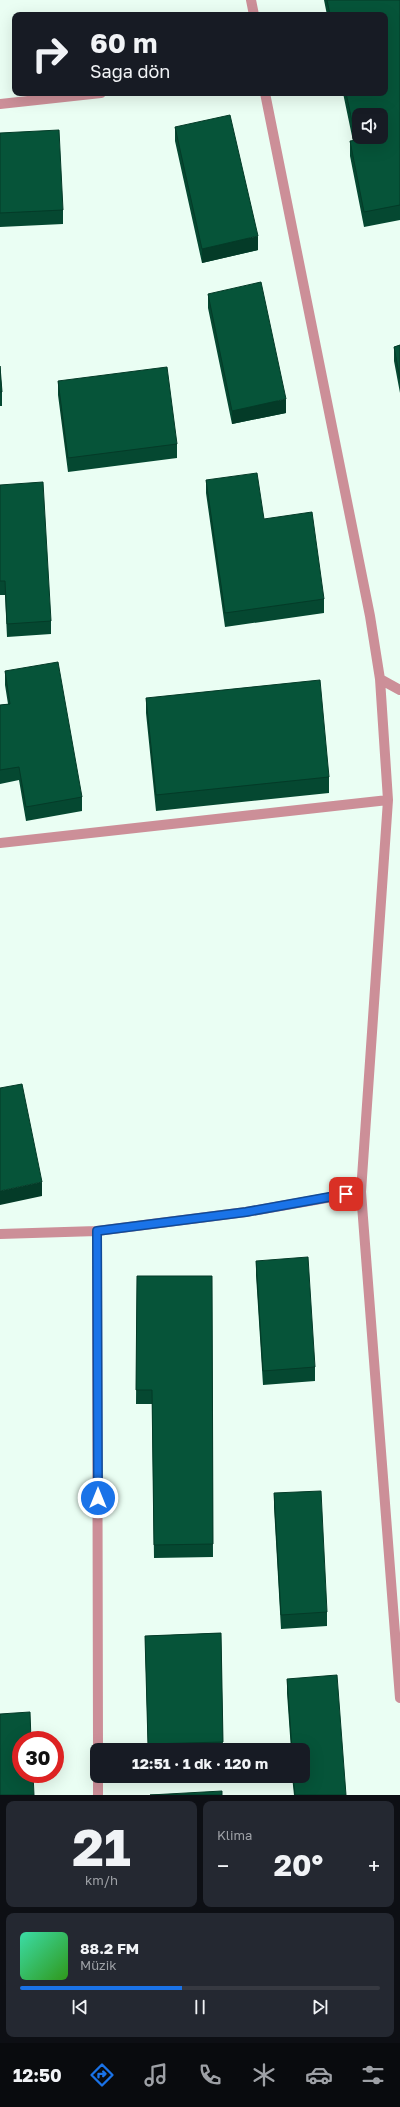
<!DOCTYPE html>
<html lang="tr">
<meta charset="utf-8">
<style>
:root{--surface:#171b24;--page:#242831;--text:#f1f3f6;--muted:#9ea1a6;--line:#363941;--accent:#1a73e8}
body{margin:0;font-family:"Golos Text",sans-serif;background:var(--page);color:var(--text);height:100vh;display:flex;flex-direction:column;font-size:15px;white-space:nowrap}
*{box-sizing:border-box;margin:0}
p{font-size:13px;color:var(--muted)}
.icon{flex:none;width:22px;height:22px;fill:none;stroke:currentColor;stroke-width:2;stroke-linecap:round;stroke-linejoin:round}
.map{position:relative;height:1795px;overflow:hidden}
.details{display:flex;flex-direction:column;gap:6px;padding:6px;background:#0d0f14;flex:1}
.details>*{flex:none}
.top-card{position:absolute;left:12px;top:12px;width:376px;height:84px;border-radius:8px;box-shadow:0 4px 16px #0002;background:#171b24;color:var(--text);overflow:hidden}
.fabs{position:absolute;left:352px;top:108px;display:grid;gap:8px}
.fabs a{display:grid;place-items:center;width:36px;height:36px;border-radius:8px;background:var(--surface);box-shadow:0 4px 16px #0002;font-size:20px}
.speed{position:absolute;left:12px;top:1731px;display:flex;gap:8px;font-size:20px;font-weight:700;text-align:center}
.speed>*{display:grid;place-content:center;width:52px;height:52px;border-radius:50%;background:var(--surface);box-shadow:0 4px 16px #0002;line-height:1}
.speed .limit{border:6px solid #d22;background:#fff;color:#111}
.pin{position:absolute;display:grid;place-items:center;width:34px;height:34px;color:#fff;margin:-17px;border-radius:8px;box-shadow:0 2px 6px #0006}
.me{position:absolute;width:44px;margin:-22px;rotate:0deg;stroke-linejoin:round;filter:drop-shadow(0 0 3px #0008)}
.turn{display:flex;align-items:center;gap:14px;height:84px;padding:0 12px;font-size:18px}
.turn .icon{width:52px;height:52px;stroke-width:2.5}
.turn b{display:block;font-size:28px;line-height:34px}
.big{font-size:30px;font-weight:700;line-height:1.1}
.details .card{flex:1;display:flex;flex-direction:column;justify-content:center;gap:6px;min-width:0;padding:0 14px;border-radius:8px;background:var(--page)}
.details .dial{align-items:center;gap:0}
.dial b{font-size:52px;line-height:1}
.song{display:flex;align-items:center;gap:12px}
.cover{width:48px;height:48px;border-radius:6px;background:linear-gradient(135deg,hsl(160 70% 55%),hsl(110 70% 35%))}
.played{height:4px;border-radius:2px;background:linear-gradient(90deg,var(--accent) 45%,var(--line) 45%)}
.keys{display:flex;justify-content:space-around;direction:ltr}
.heat{display:flex;justify-content:space-between;align-items:center;font-size:22px;direction:ltr}
.details .tiles{flex:1;display:grid;gap:6px;grid-template-columns:1fr 1fr}
.card:last-child{grid-column:span 2}
.trip{position:absolute;left:90px;top:1743px;width:220px;height:40px;border-radius:8px;background:var(--surface);box-shadow:0 4px 16px #0002;font-weight:700;line-height:40px;text-align:center}
.menu{display:flex;height:64px;justify-content:space-around;align-items:center;background:#090b0e;color:var(--muted)}
.menu .icon{width:28px;height:28px}
.menu .on{color:var(--accent)}
.menu b{font-size:18px;color:var(--text)}
.map>svg:first-child{display:block}
.lines{fill:none;stroke-linecap:round;stroke-linejoin:round}
.minor{stroke:#cc8f98;stroke-width:10}
.wall{fill:#054831}
.shaded-wall{fill:#043b28}
.building{fill:#065439;stroke:#043b28;fill-rule:evenodd}
.route-casing{stroke:#114b97;stroke-width:10}
.route{stroke:#1a73e8;stroke-width:7}
</style>
<div class="map">
<svg width="400" height="1795" viewBox="0 0 400 1795">
<rect width="100%" height="100%" fill="#eafef3"/>
<g class="lines">
<path class="minor" d="M251,0L254,15
M265,93L370,616L380,679L400,690
M0,104L101,93
M380,679L388,800L361,1192L400,1698
M0,843L388,800
M97,1231L98,1750
M0,1234L97,1231L246,1212L361,1192
M98,1776V1795"/>
</g>
<path class="wall" d="M324,0H400V220L364,227L350,156V141H353L343,93H385V15H327Z
M175,127L258,250L202,263L175,141Z
M0,133L63,210V224L0,227Z
M208,294L286,413L232,424L208,308Z
M400,345V393L394,361V347Z
M0,366L2,392V406H0Z
M58,381L177,444V458L68,472L58,395Z
M206,480L324,599V613L225,627L206,493Z
M0,485L51,621V634L7,637L5,595H0Z
M5,671L82,797V811L26,821L19,780L0,784V705L8,704L5,685Z
M146,698L329,777V793L156,811L146,713Z
M256,1261L315,1367V1381L263,1385L256,1275Z
M137,1276H212L213,1557L154,1558L152,1404H136Z
M274,1493L327,1612V1626L281,1629L274,1507Z
M221,1633L223,1750H148L145,1636Z
M287,1679L346,1795H294L292,1776H303V1750H291L287,1693Z"/>
<path class="shaded-wall" d="M258,236V250L202,263V249Z
M286,399V413L232,424V411Z
M42,1182V1196L0,1205V1191Z"/>
<path class="building" d="M327,0H400V205L364,212L350,141L356,140L346,93H385V15H330ZM359,115H381V137H359Z
M230,115L258,236L202,249L175,127Z
M59,130L63,210L0,213V133Z
M261,282L286,399L232,411L208,294Z
M400,345V379L394,347Z
M0,366L2,392H0Z
M167,367L177,444L68,458L58,381Z
M257,473L264,519L312,512L324,599L225,613L206,480Z
M43,482L51,621L7,624L5,581H0V485Z
M58,662L82,797L26,807L19,767L0,770V705L10,704L5,671Z
M320,680L329,777L156,795L146,698Z
M22,1084L42,1182L0,1191V1088Z
M308,1257L315,1367L263,1371L256,1261Z
M137,1276H212L213,1544L154,1545L152,1390H136Z
M321,1491L327,1612L281,1615L274,1493Z
M221,1633L223,1742L148,1744L145,1636Z
M337,1675L346,1795H295L293,1776H303V1750H292L287,1679Z
M30,1712L31,1740H21V1774H33L34,1795H0V1714Z
M222,1791V1795H150Z"/>
<g class="lines">
<g class="route-casing">
<path id="route" d="M98,1498L97,1231L246,1212L346,1194"/>
</g>
<use href="#route" class="route"/>
</g>
</svg>
<div class="fabs">
<a><svg class="icon" aria-label="sound" viewBox="0 0 24 24"><path d="M4 9h4l5-4v14l-5-4H4zM17 9q2 3 0 6"/></svg></a>
</div>
<div class="speed"><div class="limit">30</div></div>
<div class="pin" style="left:346px;top:1194px;background:#d93025"><svg class="icon" aria-label="arrive" viewBox="0 0 24 24"><path d="M6 21V4h12l-3 4 3 4H6"/></svg></div>
<svg class="me" style="left:98px;top:1498px" viewBox="-20 -20 40 40"><circle r="17" fill="#1a73e8" stroke="#fff" stroke-width="3"/><path d="M0-11L8 9 0 5-8 9z" fill="#fff"/></svg>
<div class="trip">12:51 · 1 dk · 120 m</div>
<div class="top-card">
<div class="turn"><svg class="icon" aria-label="right" viewBox="0 0 24 24"><path d="M7 20v-9h11M14 6l5 5-5 5"/></svg><div><b>60 m</b>Sağa dön</div></div>
</div>
</div>
<section class="details">
<div class="tiles">
<div class="card dial"><b>21</b><p>km/h</p></div>
<div class="card"><p>Klima</p>
<div class="heat"><a>−</a><b class="big">20°</b><a>+</a></div>
</div>
<div class="card">
<div class="song"><i class="cover"></i><div><b>88.2 FM</b><p>Müzik</p></div></div>
<div class="played"></div>
<div class="keys"><svg class="icon" aria-label="previous" viewBox="0 0 24 24"><path d="M18 5L8 12l10 7zM5 5v14"/></svg><svg class="icon" aria-label="pause" viewBox="0 0 24 24"><path d="M8 5v14M16 5v14"/></svg><svg class="icon" aria-label="next" viewBox="0 0 24 24"><path d="M6 5l10 7-10 7zM19 5v14"/></svg></div>
</div>
</div>
</section>
<nav class="menu">
<b>12:50</b>
<svg class="icon on" aria-label="directions" viewBox="0 0 24 24"><path d="M12 3l9 9-9 9-9-9zM9 14v-3h6M13 9l2 2-2 2"/></svg>
<svg class="icon" aria-label="music" viewBox="0 0 24 24"><path d="M9 18V5l10-2v13"/><circle cx="6" cy="18" r="3"/><circle cx="16" cy="16" r="3"/></svg>
<svg class="icon" aria-label="phone" viewBox="0 0 24 24"><path d="M5 4h4l2 5-3 2q2 4 5 5l2-3 5 2v4C11 20 4 13 5 4z"/></svg>
<svg class="icon" aria-label="climate" viewBox="0 0 24 24"><path d="M12 3v18M4 7l16 10M4 17L20 7"/></svg>
<svg class="icon" aria-label="car" viewBox="0 0 24 24"><path d="M5 17H2v-5l4-1 3-4h7l3 4 3 1v5h-3M9 17h6M6 11h13"/><circle cx="7" cy="17" r="2"/><circle cx="17" cy="17" r="2"/></svg>
<svg class="icon" aria-label="filters" viewBox="0 0 24 24"><path d="M4 7h16M4 17h16"/><circle cx="9" cy="7" r="2"/><circle cx="15" cy="17" r="2"/></svg>
</nav>
